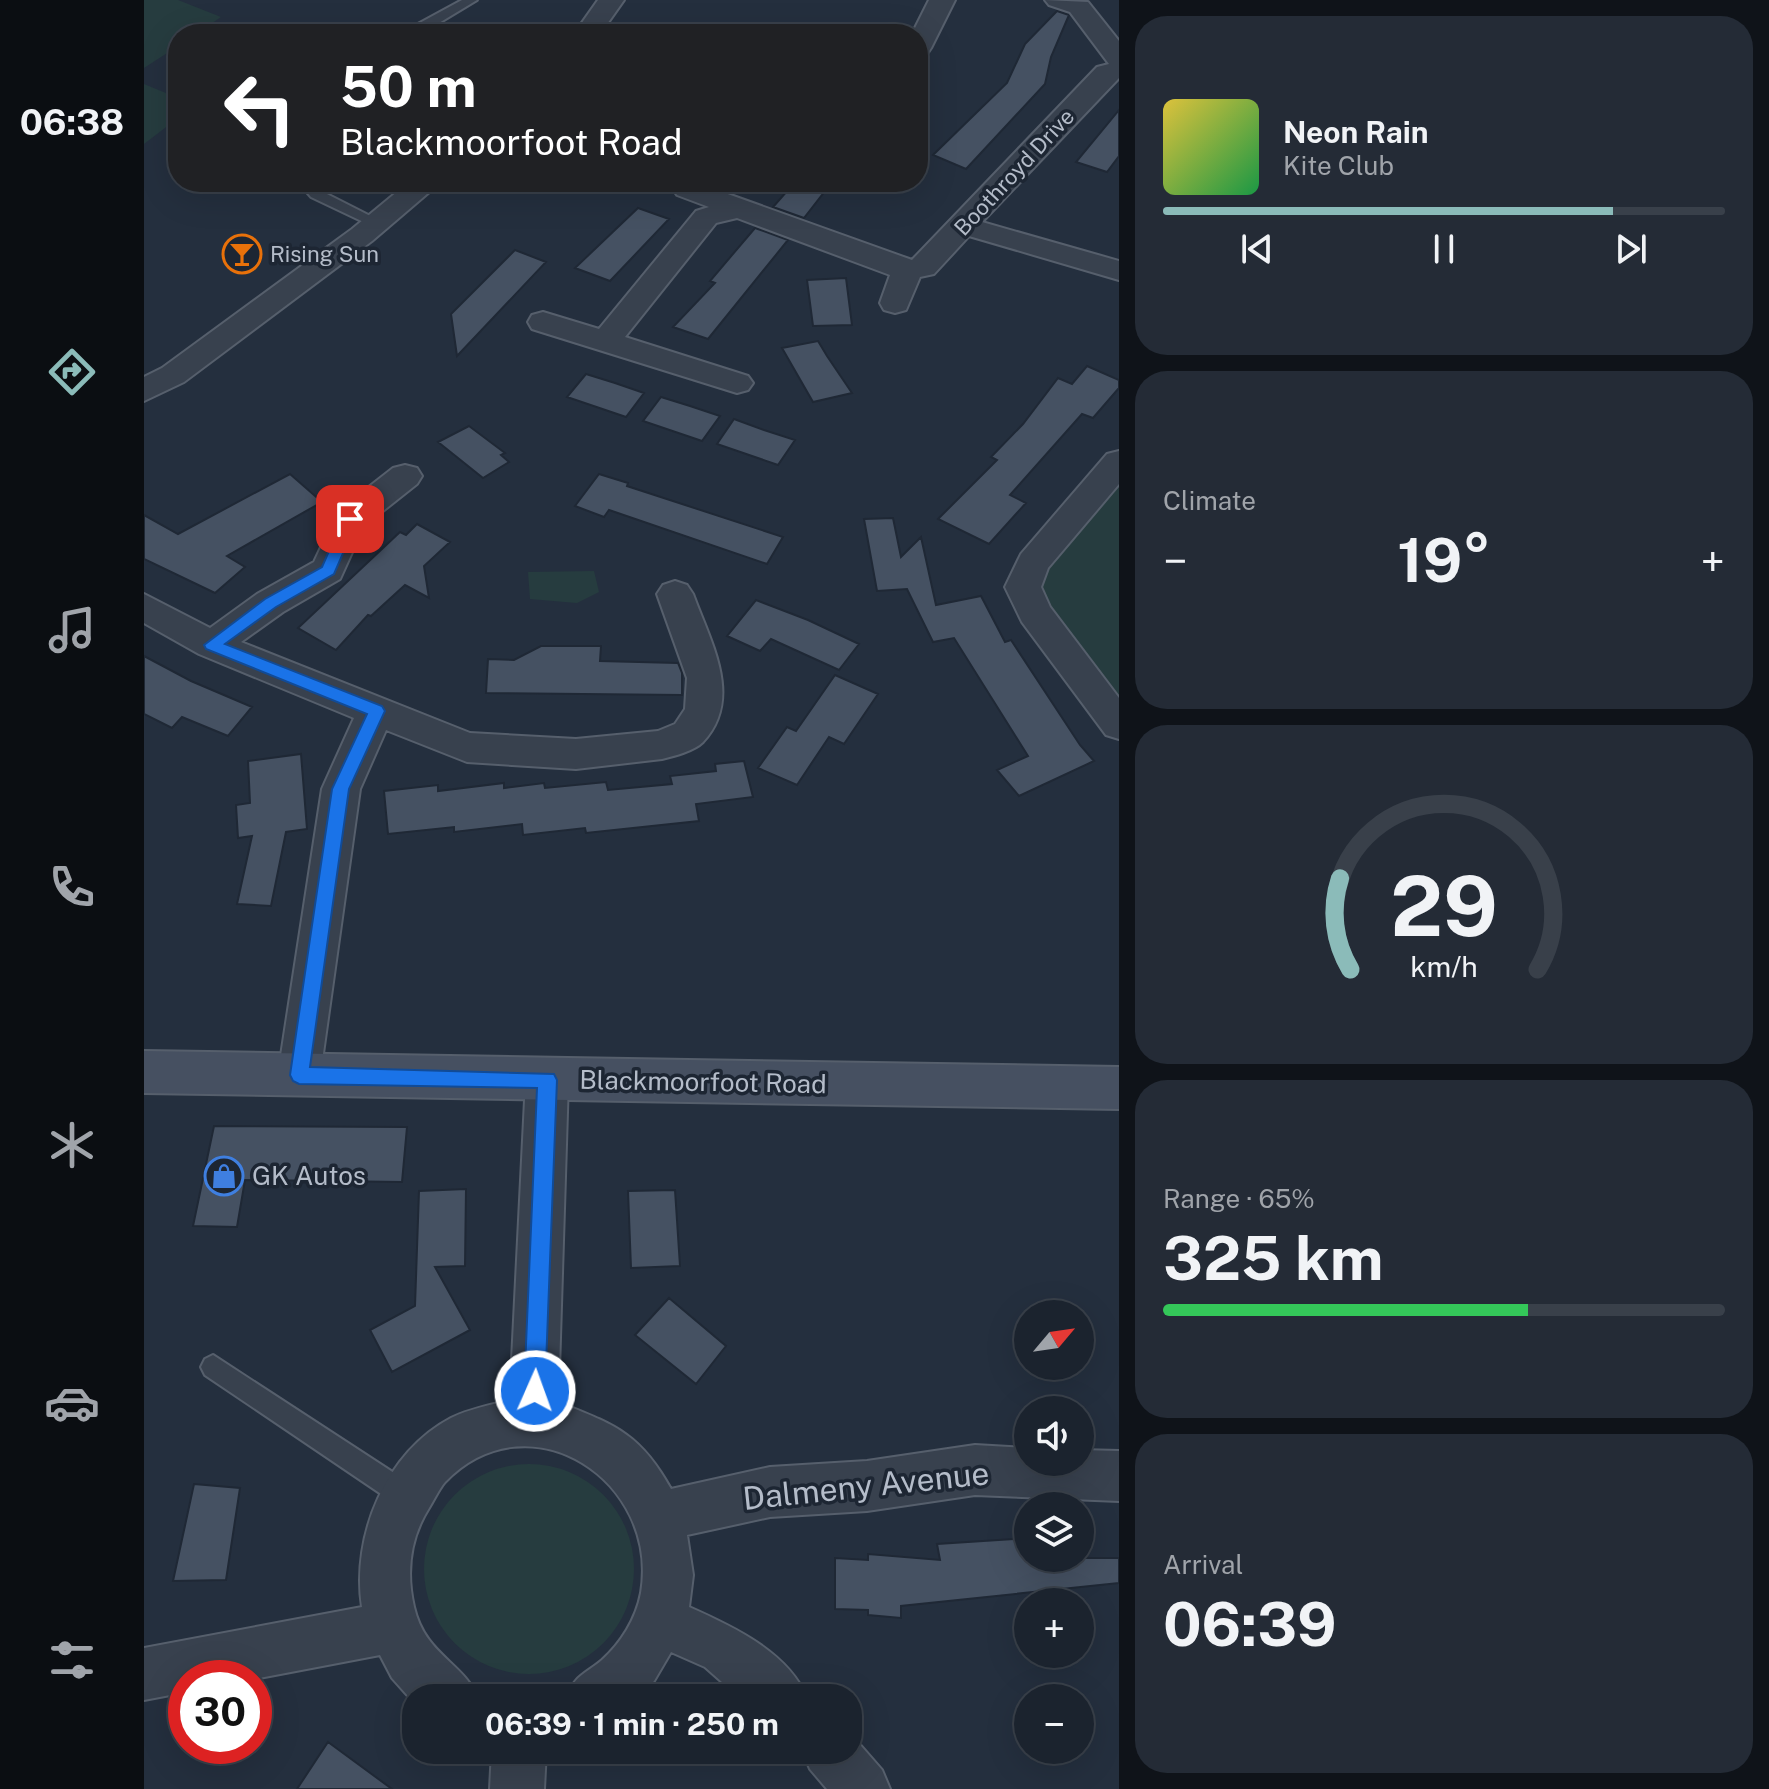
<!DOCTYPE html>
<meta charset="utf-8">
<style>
:root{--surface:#1b232e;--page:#242b36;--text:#f1f3f6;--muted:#a0a4aa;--line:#39404a;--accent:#8bbbb9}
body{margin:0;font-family:"Public Sans",sans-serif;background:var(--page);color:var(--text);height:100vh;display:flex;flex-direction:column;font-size:30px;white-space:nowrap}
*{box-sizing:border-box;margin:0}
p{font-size:26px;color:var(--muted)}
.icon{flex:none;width:44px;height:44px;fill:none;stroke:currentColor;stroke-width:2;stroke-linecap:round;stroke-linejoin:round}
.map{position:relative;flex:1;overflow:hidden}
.sheet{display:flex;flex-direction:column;gap:16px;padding:16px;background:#0f1319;width:650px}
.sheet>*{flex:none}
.hud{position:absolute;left:24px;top:24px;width:760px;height:168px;border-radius:32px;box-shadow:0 8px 32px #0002,0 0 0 2px var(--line);background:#202124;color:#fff;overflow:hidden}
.needle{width:52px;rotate:61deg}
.controls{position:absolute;left:870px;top:1300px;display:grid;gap:16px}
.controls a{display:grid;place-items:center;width:80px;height:80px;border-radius:50%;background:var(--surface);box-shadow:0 8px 32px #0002,0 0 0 2px var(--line);font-size:40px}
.speed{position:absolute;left:24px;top:1660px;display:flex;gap:16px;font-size:40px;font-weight:700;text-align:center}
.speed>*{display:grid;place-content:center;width:104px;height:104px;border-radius:50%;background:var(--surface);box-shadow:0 8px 32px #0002,0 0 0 2px var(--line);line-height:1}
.speed .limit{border:12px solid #d22;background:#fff;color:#111}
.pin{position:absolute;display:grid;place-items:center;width:68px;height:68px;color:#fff;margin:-34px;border-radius:16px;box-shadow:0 4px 12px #0006}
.me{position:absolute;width:88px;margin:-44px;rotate:2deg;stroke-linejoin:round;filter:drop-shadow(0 0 6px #0008)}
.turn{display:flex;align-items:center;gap:28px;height:168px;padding:0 40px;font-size:36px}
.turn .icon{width:104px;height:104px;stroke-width:2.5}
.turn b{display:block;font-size:56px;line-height:68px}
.big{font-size:60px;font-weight:700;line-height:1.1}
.sheet .card{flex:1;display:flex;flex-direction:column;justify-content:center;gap:12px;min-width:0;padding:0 28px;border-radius:32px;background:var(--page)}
.sheet .dial{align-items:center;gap:0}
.dial svg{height:208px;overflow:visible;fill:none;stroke:var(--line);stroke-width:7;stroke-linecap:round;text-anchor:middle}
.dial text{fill:var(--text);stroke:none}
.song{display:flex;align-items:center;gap:24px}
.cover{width:96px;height:96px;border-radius:12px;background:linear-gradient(135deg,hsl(50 70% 55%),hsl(140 70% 35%))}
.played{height:8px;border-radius:4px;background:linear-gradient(90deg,var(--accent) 80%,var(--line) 80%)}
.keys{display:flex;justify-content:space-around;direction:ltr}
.heat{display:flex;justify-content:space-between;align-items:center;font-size:44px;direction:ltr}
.charge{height:12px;border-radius:6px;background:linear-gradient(90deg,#34c759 65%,var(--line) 0)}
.trip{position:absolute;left:258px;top:1684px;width:460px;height:80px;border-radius:32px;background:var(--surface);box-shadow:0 8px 32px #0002,0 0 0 2px var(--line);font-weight:700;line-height:80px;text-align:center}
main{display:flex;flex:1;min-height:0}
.tabs{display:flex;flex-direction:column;width:144px;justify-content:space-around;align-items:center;background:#0b0e12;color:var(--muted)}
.tabs .icon{width:56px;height:56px}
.tabs .active{color:var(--accent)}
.tabs b{font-size:36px;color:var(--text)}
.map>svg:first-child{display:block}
.green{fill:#263c3f}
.building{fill:#455162;stroke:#1f2835;stroke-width:2}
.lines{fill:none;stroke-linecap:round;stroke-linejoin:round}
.lane-casing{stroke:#565f6c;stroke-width:4}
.street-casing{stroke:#565f6c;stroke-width:4}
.secondary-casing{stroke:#565f6c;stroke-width:4}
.lane{fill:#38414e;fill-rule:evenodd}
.street{fill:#38414e;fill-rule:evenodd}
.secondary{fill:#465061;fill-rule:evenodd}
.route{fill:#1a73e8;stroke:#114b97;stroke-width:2}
.labels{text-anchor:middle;stroke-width:7;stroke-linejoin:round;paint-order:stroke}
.far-street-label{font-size:22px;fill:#b4bcc9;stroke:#1d2633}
.far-poi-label{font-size:22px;fill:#b4bcc9;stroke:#1d2633;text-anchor:start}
.street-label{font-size:26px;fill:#b4bcc9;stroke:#1d2633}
.poi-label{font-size:26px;fill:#b4bcc9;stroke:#1d2633;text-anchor:start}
.near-street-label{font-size:32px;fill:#b4bcc9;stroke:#1d2633}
</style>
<main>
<nav class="tabs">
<b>06:38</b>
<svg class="icon active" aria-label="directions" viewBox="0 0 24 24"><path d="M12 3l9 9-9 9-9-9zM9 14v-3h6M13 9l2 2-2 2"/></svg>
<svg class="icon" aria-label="music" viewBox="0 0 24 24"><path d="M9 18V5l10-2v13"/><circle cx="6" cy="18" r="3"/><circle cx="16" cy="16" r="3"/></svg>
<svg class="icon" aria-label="phone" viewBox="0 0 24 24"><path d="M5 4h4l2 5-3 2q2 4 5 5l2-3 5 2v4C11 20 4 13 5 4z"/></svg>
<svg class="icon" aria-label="climate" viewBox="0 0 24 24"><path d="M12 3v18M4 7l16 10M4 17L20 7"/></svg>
<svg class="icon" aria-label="car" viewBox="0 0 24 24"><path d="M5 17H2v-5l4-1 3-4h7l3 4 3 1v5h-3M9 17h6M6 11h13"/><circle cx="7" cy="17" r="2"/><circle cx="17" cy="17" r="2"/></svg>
<svg class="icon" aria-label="filters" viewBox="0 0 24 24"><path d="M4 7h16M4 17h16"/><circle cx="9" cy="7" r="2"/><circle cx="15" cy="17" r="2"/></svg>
</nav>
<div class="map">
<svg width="975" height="1789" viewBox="0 0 975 1789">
<rect width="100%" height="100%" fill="#242f3e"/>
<path class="green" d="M0,0H34L77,17L52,34H34V46L0,68Z
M0,84L34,98V118L0,144Z
M975,473V710L891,593V577Z
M450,571L455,592L433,603L386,599L384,572Z
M280 1569a105 105 0 1 1 210 0a105 105 0 1 1-210 0Z"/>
<path class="building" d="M913,11L925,15L907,57L901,84L822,169L789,155L863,83L881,44Z
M975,110V156L963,172L932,162Z
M651,182H688L660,218L629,207Z
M494,208L525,219L466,281L431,268Z
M611,228L644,240L564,339L529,327L571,283L566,281Z
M371,250L402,262L313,356L307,314Z
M702,278L708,325L669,326L663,280Z
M674,341L683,356L708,393L669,402L638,348Z
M943,366L975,380V388L949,418L938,414L866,495L882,503L845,544L794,519L853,460L847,457L879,424L914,378L928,384Z
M442,374L471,383L500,393L482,417L423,397Z
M517,397L546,406L576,416L558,441L499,421Z
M590,419L620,430L651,440L634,465L573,444Z
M325,426L361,453L357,455L365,462L339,478L294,442Z
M146,474L178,502L83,556L101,567L71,593L0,559V515L34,534Z
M455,474L484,483L483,486L639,537L623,564L465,510L460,517L431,506Z
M749,518L757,557L777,537L792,605L837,596L861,642L867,640L936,745L950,761L875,796L853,770L884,756L810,638L789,642L763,589L733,591L720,519Z
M273,524L306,542L280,566L285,598L261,585L227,616L224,615L192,650L154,628L256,532L262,535Z
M612,600L664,620L715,644L695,670L627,639L616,651L583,636Z
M397,646H457L456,661L534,663L538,673V695L342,693L344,659L370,660Z
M0,656L47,681L108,707L84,736L38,717L28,728L0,714Z
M691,675L734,694L700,744L685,737L653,785L614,768L643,727L652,731Z
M157,754L163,829L142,832L127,906L93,904L108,836L94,838L92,805L106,803L104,761Z
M600,761L609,797L552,804L555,821L442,833L441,828L379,835L378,824L310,832V827L244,834L240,791L294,785V791L360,783V788L400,783L401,788L462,782L464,790L528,784L526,776L572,771L571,764Z
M70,1126L263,1127L258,1182L101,1180L93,1227L49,1226Z
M322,1189L321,1266L291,1267L326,1330L248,1372L226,1330L271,1306L275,1191Z
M531,1190L536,1266L487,1268L484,1191Z
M525,1298L582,1346L552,1384L491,1335Z
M50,1484L96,1488L82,1580L29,1581Z
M884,1538V1558H975V1583L757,1606V1618L724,1615V1610L691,1609V1558L724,1560V1554L796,1560L793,1544Z
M184,1742L248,1789H153Z"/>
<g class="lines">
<g class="lane-casing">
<path id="lane" d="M318,0H333L280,32H230L237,28L272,25Z
M154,182H169L177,191L240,223L233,227L228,226L167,197Z
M69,1355L270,1486L273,1495L270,1504L261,1507L252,1504L61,1375L57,1367L61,1359Z"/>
</g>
<g class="street-casing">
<path id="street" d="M454,0H480L456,34H430Z
M785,0H811L787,48L783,54L774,56V34H768Z
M901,0L944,2L975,41V78L838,222L975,261V280L825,236L790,274L776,277L762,310L751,313L740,310L736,303L746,275L593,218L572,223L481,337L604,376L609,383L604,390L593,393L388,329L384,322L388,315L399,312L455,329L552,211L565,207L533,195L529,189L536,182L553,183L768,260L953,67L965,64L926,12L905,5Z
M265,182H297L228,241L40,382L0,401V377L18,368L208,229Z
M975,451V484L904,568L897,587L906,607L975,698V739L962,735L878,622L861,587L877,554L963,454Z
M261,465L273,468L278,476L273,484L220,526L196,579L139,612L97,642L326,733L432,739L514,731L531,724L541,709L543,678L513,594L519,585L531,581L543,585L549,594C566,641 600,698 559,742C550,751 530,756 518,759L432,769L323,762L242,730L216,789L176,1075L170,1088L155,1094L140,1088L134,1075L178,789L210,718L55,654L0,623V594L66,628L113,594L170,562L194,511L249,468Z
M403,1061L418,1067L424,1080L414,1402C471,1425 496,1433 527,1489L626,1467L723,1461L831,1445L884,1448V1462H936V1450L975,1451V1501L831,1495L723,1511L626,1517L543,1535L549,1575L545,1607C588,1626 644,1652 663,1698H596L561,1667L527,1652L510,1681L494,1698H422C431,1675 440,1675 458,1660C477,1643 492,1619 497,1593C516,1480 385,1395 301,1482C295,1489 290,1500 285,1508C266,1538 262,1572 270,1607C281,1655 319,1662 334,1698H272V1705L248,1678L236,1655L110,1679L42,1678V1692L0,1700V1648L218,1607C207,1536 242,1452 307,1418C325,1409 346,1405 366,1400L382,1080L388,1067Z
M704,1731L738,1770L746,1789H683L666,1769L658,1750H704Z
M348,1750H402L400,1789H346Z"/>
</g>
<g class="secondary-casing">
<path id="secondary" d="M0,1051L975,1067V1109L0,1093Z"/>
</g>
<use href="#lane" class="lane"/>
<use href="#street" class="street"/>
<use href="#secondary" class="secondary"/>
</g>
<path class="route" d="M206,514L214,519L190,574L132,607L81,644L238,706L241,711L205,789L166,1067L410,1074L413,1080L401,1391L398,1398L391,1401L383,1398L380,1391L393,1088L155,1084L149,1081L146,1075L188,789L223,714L62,649L60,645L121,599L178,567L199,519Z"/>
<defs>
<g id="bar-ring" transform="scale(2)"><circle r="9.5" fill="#1d2633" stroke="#e8710a" stroke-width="1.5"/><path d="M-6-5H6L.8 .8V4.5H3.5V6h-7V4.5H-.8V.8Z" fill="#e8710a"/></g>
<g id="shop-ring" transform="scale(2)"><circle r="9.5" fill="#1d2633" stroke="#3f7fe0" stroke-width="1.5"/><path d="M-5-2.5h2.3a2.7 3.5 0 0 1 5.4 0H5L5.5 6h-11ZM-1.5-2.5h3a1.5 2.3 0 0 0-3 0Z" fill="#3f7fe0"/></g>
</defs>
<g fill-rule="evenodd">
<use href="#bar-ring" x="98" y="254"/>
<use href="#shop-ring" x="80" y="1176"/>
</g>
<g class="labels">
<g class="far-street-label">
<text transform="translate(870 172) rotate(-47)" y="8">Boothroyd Drive</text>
</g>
<g class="far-poi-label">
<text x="126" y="262">Rising Sun</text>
</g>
<g class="street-label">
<text transform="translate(559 1082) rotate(1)" y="9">Blackmoorfoot Road</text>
</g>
<g class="poi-label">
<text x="108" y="1185">GK Autos</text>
</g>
<g class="near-street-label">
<text transform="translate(722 1486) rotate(-6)" y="11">Dalmeny Avenue</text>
</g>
</g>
</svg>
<div class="controls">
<a><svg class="needle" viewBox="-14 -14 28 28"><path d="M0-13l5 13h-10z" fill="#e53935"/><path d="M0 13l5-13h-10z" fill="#a0a4aa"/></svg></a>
<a><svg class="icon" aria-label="sound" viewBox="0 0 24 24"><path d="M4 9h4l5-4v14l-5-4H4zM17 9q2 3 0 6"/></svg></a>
<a><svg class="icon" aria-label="layers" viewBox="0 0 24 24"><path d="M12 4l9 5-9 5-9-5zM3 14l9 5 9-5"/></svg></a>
<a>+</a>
<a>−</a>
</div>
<div class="speed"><div class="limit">30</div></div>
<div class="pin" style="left:206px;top:519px;background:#d93025"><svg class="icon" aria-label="arrive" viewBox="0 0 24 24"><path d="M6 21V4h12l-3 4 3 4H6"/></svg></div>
<svg class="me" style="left:391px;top:1391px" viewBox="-20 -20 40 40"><circle r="17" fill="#1a73e8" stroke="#fff" stroke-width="3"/><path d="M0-11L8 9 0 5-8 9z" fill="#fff"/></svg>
<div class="trip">06:39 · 1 min · 250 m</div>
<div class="hud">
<div class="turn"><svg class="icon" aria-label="left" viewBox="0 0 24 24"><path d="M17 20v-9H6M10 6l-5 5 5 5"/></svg><div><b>50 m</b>Blackmoorfoot Road</div></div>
</div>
</div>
<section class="sheet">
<div class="card">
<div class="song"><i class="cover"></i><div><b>Neon Rain</b><p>Kite Club</p></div></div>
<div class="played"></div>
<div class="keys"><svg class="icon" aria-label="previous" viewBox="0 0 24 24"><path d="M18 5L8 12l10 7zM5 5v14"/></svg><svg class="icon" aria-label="pause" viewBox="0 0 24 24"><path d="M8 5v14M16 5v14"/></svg><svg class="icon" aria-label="next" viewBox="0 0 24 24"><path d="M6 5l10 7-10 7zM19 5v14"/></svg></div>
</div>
<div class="card"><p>Climate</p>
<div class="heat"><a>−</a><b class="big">19°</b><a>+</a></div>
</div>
<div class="card dial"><svg viewBox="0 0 100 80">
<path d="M14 69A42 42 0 1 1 86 69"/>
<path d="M14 69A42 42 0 0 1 10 34" stroke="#8bbbb9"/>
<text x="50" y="56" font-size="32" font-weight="700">29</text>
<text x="50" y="72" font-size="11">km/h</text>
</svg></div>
<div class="card"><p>Range · 65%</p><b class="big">325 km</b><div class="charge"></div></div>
<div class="card"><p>Arrival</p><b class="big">06:39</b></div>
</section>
</main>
